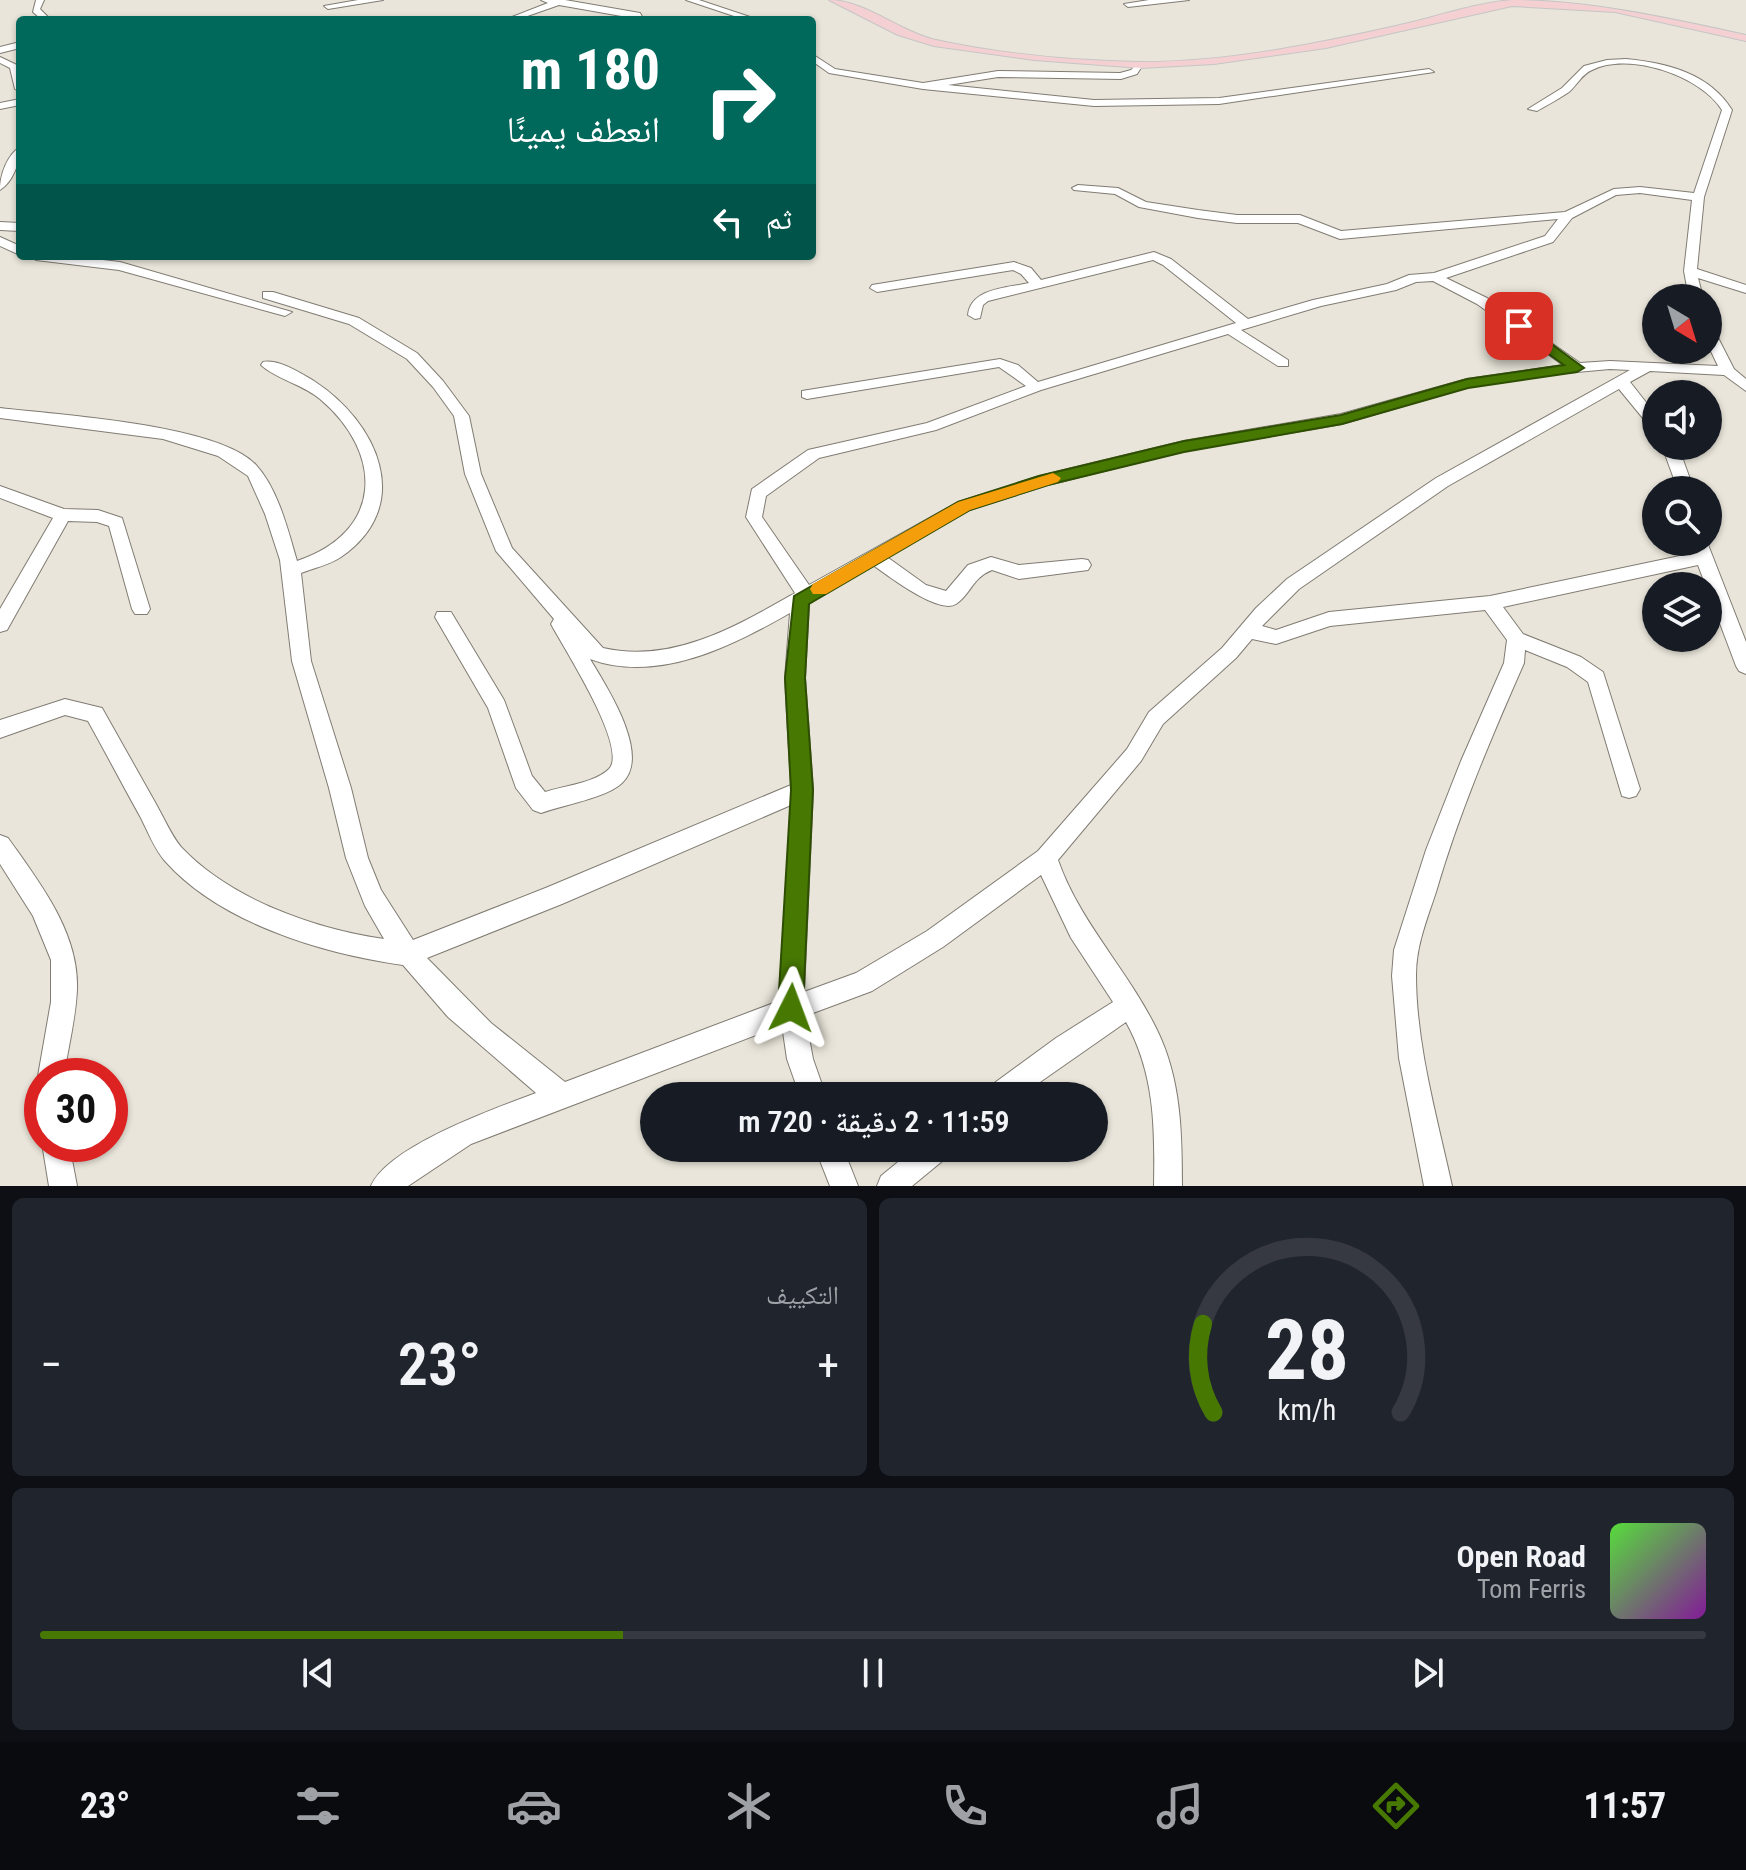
<!DOCTYPE html>
<html lang="ar">
<meta charset="utf-8">
<style>
:root{--surface:#171b24;--page:#20242c;--text:#f1f3f6;--muted:#9ea1a6;--line:#363941;--accent:#467802}
body{margin:0;font-family:"Roboto Condensed","Noto Naskh Arabic",sans-serif;background:var(--page);color:var(--text);direction:rtl;height:100vh;display:flex;flex-direction:column;font-size:30px;white-space:nowrap}
*{box-sizing:border-box;margin:0}
p{font-size:26px;color:var(--muted)}
.icon{flex:none;width:44px;height:44px;fill:none;stroke:currentColor;stroke-width:2;stroke-linecap:round;stroke-linejoin:round}
.map{position:relative;height:1186px;overflow:hidden;direction:ltr}
.panel{display:flex;flex-direction:column;gap:12px;padding:12px;background:#0d0f14;flex:1}
.panel>*{flex:none}
.banner{position:absolute;left:16px;top:16px;width:800px;height:244px;border-radius:8px;box-shadow:0 2px 6px #0004;direction:rtl;background:#00695c;color:#fff;overflow:hidden}
.needle{width:52px;rotate:142deg}
.controls{position:absolute;left:1642px;top:284px;display:grid;gap:16px}
.controls a{display:grid;place-items:center;width:80px;height:80px;border-radius:50%;background:var(--surface);box-shadow:0 2px 6px #0004;font-size:40px}
.speed{position:absolute;left:24px;top:1058px;display:flex;gap:16px;font-size:40px;font-weight:700;text-align:center}
.speed>*{display:grid;place-content:center;width:104px;height:104px;border-radius:50%;background:var(--surface);box-shadow:0 2px 6px #0004;line-height:1}
.speed .limit{border:12px solid #d22;background:#fff;color:#111}
.pin{position:absolute;display:grid;place-items:center;width:68px;height:68px;color:#fff;margin:-34px;border-radius:16px;box-shadow:0 4px 12px #0006}
.me{position:absolute;width:88px;margin:-44px;rotate:3deg;stroke-linejoin:round;filter:drop-shadow(0 0 6px #0008)}
.turn{display:flex;align-items:center;gap:28px;height:168px;padding:0 24px;font-size:36px}
.turn .icon{width:104px;height:104px;stroke-width:2.5}
.turn b{display:block;font-size:56px;line-height:68px}
.then{display:flex;align-items:center;height:76px;padding:0 24px;background:#0003;gap:16px;font-size:30px}
.big{font-size:60px;font-weight:600;line-height:1.1}
.panel .tile{flex:1;display:flex;flex-direction:column;justify-content:center;gap:12px;min-width:0;padding:0 28px;border-radius:12px;background:var(--page)}
.panel .dial{align-items:center;gap:0}
.dial svg{height:208px;overflow:visible;fill:none;stroke:var(--line);stroke-width:7;stroke-linecap:round;text-anchor:middle}
.dial text{fill:var(--text);stroke:none}
.song{display:flex;align-items:center;gap:24px}
.cover{width:96px;height:96px;border-radius:12px;background:linear-gradient(135deg,hsl(110 70% 55%),hsl(290 70% 35%))}
.played{height:8px;border-radius:4px;background:linear-gradient(90deg,var(--accent) 35%,var(--line) 35%)}
.keys{display:flex;justify-content:space-around;direction:ltr}
.heat{display:flex;justify-content:space-between;align-items:center;font-size:44px;direction:ltr}
.panel .tiles{flex:1;display:grid;gap:12px;grid-template-columns:1fr 1fr}
.tile:last-child{grid-column:span 2}
.trip{position:absolute;left:640px;top:1082px;width:468px;height:80px;border-radius:40px;background:var(--surface);box-shadow:0 2px 6px #0004;font-weight:600;line-height:80px;text-align:center;direction:rtl}
.dock{display:flex;height:128px;justify-content:space-around;align-items:center;background:#090b0e;color:var(--muted)}
.dock .icon{width:56px;height:56px}
.dock .on{color:var(--accent)}
.dock b{font-size:36px;color:var(--text)}
.map>svg:first-child{display:block}
.lines{fill:none;stroke-linecap:round;stroke-linejoin:round}
.minor-casing{stroke:#817c73;stroke-width:2}
.major-casing{stroke:#c6c6c5;stroke-width:2}
.minor{fill:#fff;fill-rule:evenodd}
.major{fill:#f4d0d2;fill-rule:evenodd}
.route{fill:#467802;stroke:#2e4e01;stroke-width:2}
.slow{fill:#f59e0b}
</style>
<div class="map">
<svg width="1746" height="1186" viewBox="0 0 1746 1186">
<rect width="100%" height="100%" fill="#e9e5da"/>
<g class="lines">
<g class="minor-casing">
<path id="minor" d="M36,0H44L40,9L51,20H42L33,12Z
M358,0H383L328,9L324,6Z
M541,0H565L640,13L644,20L559,5L516,20H504L548,3Z
M686,0H699L759,20H746Z
M1149,0H1189L1128,7L1124,4Z
M20,42V48L0,53V47Z
M812,54L835,69L923,83L998,71L1120,73L1131,70L1138,63H1144L1137,74L1121,79L998,77L948,85L1094,100L1219,98L1429,69L1434,72L1219,104L1094,106L923,89L829,73L812,61Z
M0,57L19,66L20,92L15,89L10,68L0,63Z
M1626,59C1667,63 1709,73 1732,110L1704,197L1697,269L1746,285V293L1698,278L1703,298H1689L1684,271L1692,200L1640,193L1616,195L1572,218L1553,242L1446,278L1487,298L1580,363L1610,361L1718,366L1708,345V327L1713,328L1734,369L1746,379V391L1724,375L1650,371L1630,382L1656,415V430L1651,428L1619,389L1448,486L1299,589L1262,626L1276,630L1329,612L1490,596L1694,553L1689,542H1707L1746,642V674L1739,671L1736,666L1698,565L1503,607L1523,634L1581,657L1603,672L1640,789L1636,796L1629,798L1622,796L1588,682L1567,667L1525,650L1524,663C1491,738 1459,813 1436,892C1427,919 1416,946 1416,975C1416,1045 1437,1117 1452,1186H1424L1399,1058L1392,976L1394,950L1426,850L1461,761L1504,663L1507,640L1485,610L1330,626L1276,644L1252,639L1236,658L1163,724L1141,761L1058,860C1080,923 1128,970 1157,1030C1181,1079 1182,1132 1182,1186H1154C1155,1129 1155,1074 1126,1022L1020,1096H985L989,1087L1056,1038L1113,1002L1071,938L1041,875L943,947L872,991L805,1016L813,1059L826,1096H800L787,1059L782,1025L471,1144L408,1186H371C388,1146 496,1108 536,1093L448,1017L403,965C323,954 220,923 165,861C155,850 148,832 141,818C123,786 106,753 88,721L65,715L0,738V720L65,699L102,708C120,740 138,772 156,804C164,818 171,835 181,847C230,899 314,929 384,939L365,906L346,858L329,788L292,661L280,560L265,514L248,476L218,456L163,439L0,418V408C57,415 218,424 256,465C278,489 288,530 297,561C384,532 384,453 320,399C302,384 276,379 261,365L263,362C279,359 300,373 314,381C377,422 416,505 341,557C329,565 314,568 301,573L311,661L351,788L368,858L381,890L413,940L548,887L791,785L785,678L790,613C732,646 658,684 590,659C606,686 652,755 622,783C606,798 563,805 541,813L533,810L516,788L488,708L435,617L437,612H451L504,700L532,776L545,792C563,786 595,783 609,769C629,748 563,647 551,624L554,619L496,551L465,474L454,416L433,387L407,359L349,324L263,298V292H273L359,318L417,353L443,381L469,416L481,474L512,548L603,648C673,664 737,626 795,593L746,517L752,489L808,450L927,423L1026,386L999,367L807,399L802,397V391L1000,359L1018,365L1038,382L1236,323L1163,265L1153,260L988,301L983,305L980,318L975,319L968,315C971,288 1007,288 1029,283L1021,274L1013,270L877,292L870,288L872,285L1014,262L1031,268L1041,280L1154,252L1171,259L1248,319L1313,300L1387,284L1409,275L1434,273L1545,236L1558,219L1340,239L1298,223H1237L1198,218L1139,207L1115,194L1074,190L1072,188L1078,185L1118,188L1146,202L1198,210L1237,215H1300L1341,231L1565,212L1614,189L1640,187L1694,193L1722,110C1701,76 1629,51 1592,70C1582,74 1577,85 1569,92C1559,99 1547,105 1537,111L1528,109L1562,88L1584,66L1607,60ZM1433,281L1477,304L1563,365L1467,379L1341,414L1184,441L1039,476L958,502L809,585L762,517L766,496L819,458L936,430L1041,390L1228,334L1278,366H1288V360L1241,330L1321,306L1396,290L1416,282ZM1610,369L1630,370L1436,478L1287,579L1256,608L1222,648L1149,712L1127,749L1038,851L927,931L856,973L804,992L813,790L805,678L809,603L873,565C887,575 939,615 956,604C971,594 972,578 992,570L1019,579L1088,570L1091,565L1088,560L1082,559L1019,565L991,557L968,565L946,591L926,585L887,557L970,510L1048,485L1184,451L1342,424L1469,387L1521,377ZM791,805L779,1001L565,1082L491,1023L427,958L562,904Z
M20,99V105L0,109V103Z
M20,147C20,162 13,182 0,190C0,175 7,155 20,147Z
M0,222L20,223V231L0,230Z
M0,237L20,246V255L0,246Z
M30,256H68L120,262L292,312L285,316L119,270L36,260Z
M1662,446H1678L1694,490H1678Z
M0,486L64,509L98,510L122,518L150,609L147,614H135L132,609L109,526L97,522L68,521L7,630L0,632V609L53,518L0,498Z
M0,835L8,838C39,882 79,932 77,989C76,1018 68,1047 64,1076H42V1085L38,1076L51,1002V960L33,916L0,864Z
M42,1143L69,1144L77,1186H49Z
M815,1148H843L858,1186H830Z
M915,1148H950L946,1158L912,1186H877L881,1176Z"/>
</g>
<g class="major-casing">
<path id="major" d="M829,0C865,0 900,32 936,40C1001,54 1075,61 1141,62C1228,62 1316,44 1400,25C1436,17 1475,3 1512,0C1588,0 1673,19 1746,35V41L1615,12L1512,6L1326,48L1214,64L1141,68L1034,60L934,46L898,35Z"/>
</g>
<use href="#minor" class="minor"/>
<use href="#major" class="major"/>
</g>
<path class="route" d="M1514,323H1523L1584,368L1577,372L1468,388L1342,424L1184,452L1048,485L970,510L809,604L805,678L813,790L803,1008L800,1017L791,1021L782,1017L778,1008L791,790L785,678L794,596L958,502L1039,476L1184,441L1341,415L1467,379L1564,365L1514,329Z"/>
<path class="slow" d="M1053,473L1061,478L1058,482L970,510L826,594H813L810,589L813,584L958,502Z"/>
</svg>
<div class="controls">
<a><svg class="needle" viewBox="-14 -14 28 28"><path d="M0-13l5 13h-10z" fill="#e53935"/><path d="M0 13l5-13h-10z" fill="#9ea1a6"/></svg></a>
<a><svg class="icon" aria-label="sound" viewBox="0 0 24 24"><path d="M4 9h4l5-4v14l-5-4H4zM17 9q2 3 0 6"/></svg></a>
<a><svg class="icon" aria-label="search" viewBox="0 0 24 24"><circle cx="10" cy="10" r="6"/><path d="M15 15l6 6"/></svg></a>
<a><svg class="icon" aria-label="layers" viewBox="0 0 24 24"><path d="M12 4l9 5-9 5-9-5zM3 14l9 5 9-5"/></svg></a>
</div>
<div class="speed"><div class="limit">30</div></div>
<div class="pin" style="left:1519px;top:326px;background:#d93025"><svg class="icon" aria-label="arrive" viewBox="0 0 24 24"><path d="M6 21V4h12l-3 4 3 4H6"/></svg></div>
<svg class="me" style="left:791px;top:1008px" viewBox="-20 -20 40 40"><path d="M0-17L14 15 0 8-14 15z" fill="#467802" stroke="#fff" stroke-width="4"/></svg>
<div class="trip">11:59 · 2 دقيقة · 720 m</div>
<div class="banner">
<div class="turn"><svg class="icon" aria-label="right" viewBox="0 0 24 24"><path d="M7 20v-9h11M14 6l5 5-5 5"/></svg><div><b>180 m</b>انعطف يمينًا</div></div>
<div class="then">ثم<svg class="icon" aria-label="left" viewBox="0 0 24 24"><path d="M17 20v-9H6M10 6l-5 5 5 5"/></svg></div>
</div>
</div>
<section class="panel">
<div class="tiles">
<div class="tile dial"><svg viewBox="0 0 100 80">
<path d="M14 69A42 42 0 1 1 86 69"/>
<path d="M14 69A42 42 0 0 1 10 35" stroke="#467802"/>
<text x="50" y="56" font-size="32" font-weight="700">28</text>
<text x="50" y="72" font-size="11">km/h</text>
</svg></div>
<div class="tile"><p>التكييف</p>
<div class="heat"><a>−</a><b class="big">23°</b><a>+</a></div>
</div>
<div class="tile">
<div class="song"><i class="cover"></i><div><b>Open Road</b><p>Tom Ferris</p></div></div>
<div class="played"></div>
<div class="keys"><svg class="icon" aria-label="previous" viewBox="0 0 24 24"><path d="M18 5L8 12l10 7zM5 5v14"/></svg><svg class="icon" aria-label="pause" viewBox="0 0 24 24"><path d="M8 5v14M16 5v14"/></svg><svg class="icon" aria-label="next" viewBox="0 0 24 24"><path d="M6 5l10 7-10 7zM19 5v14"/></svg></div>
</div>
</div>
</section>
<nav class="dock">
<b>11:57</b>
<svg class="icon on" aria-label="directions" viewBox="0 0 24 24"><path d="M12 3l9 9-9 9-9-9zM9 14v-3h6M13 9l2 2-2 2"/></svg>
<svg class="icon" aria-label="music" viewBox="0 0 24 24"><path d="M9 18V5l10-2v13"/><circle cx="6" cy="18" r="3"/><circle cx="16" cy="16" r="3"/></svg>
<svg class="icon" aria-label="phone" viewBox="0 0 24 24"><path d="M5 4h4l2 5-3 2q2 4 5 5l2-3 5 2v4C11 20 4 13 5 4z"/></svg>
<svg class="icon" aria-label="climate" viewBox="0 0 24 24"><path d="M12 3v18M4 7l16 10M4 17L20 7"/></svg>
<svg class="icon" aria-label="car" viewBox="0 0 24 24"><path d="M5 17H2v-5l4-1 3-4h7l3 4 3 1v5h-3M9 17h6M6 11h13"/><circle cx="7" cy="17" r="2"/><circle cx="17" cy="17" r="2"/></svg>
<svg class="icon" aria-label="filters" viewBox="0 0 24 24"><path d="M4 7h16M4 17h16"/><circle cx="9" cy="7" r="2"/><circle cx="15" cy="17" r="2"/></svg>
<b>23°</b>
</nav>
